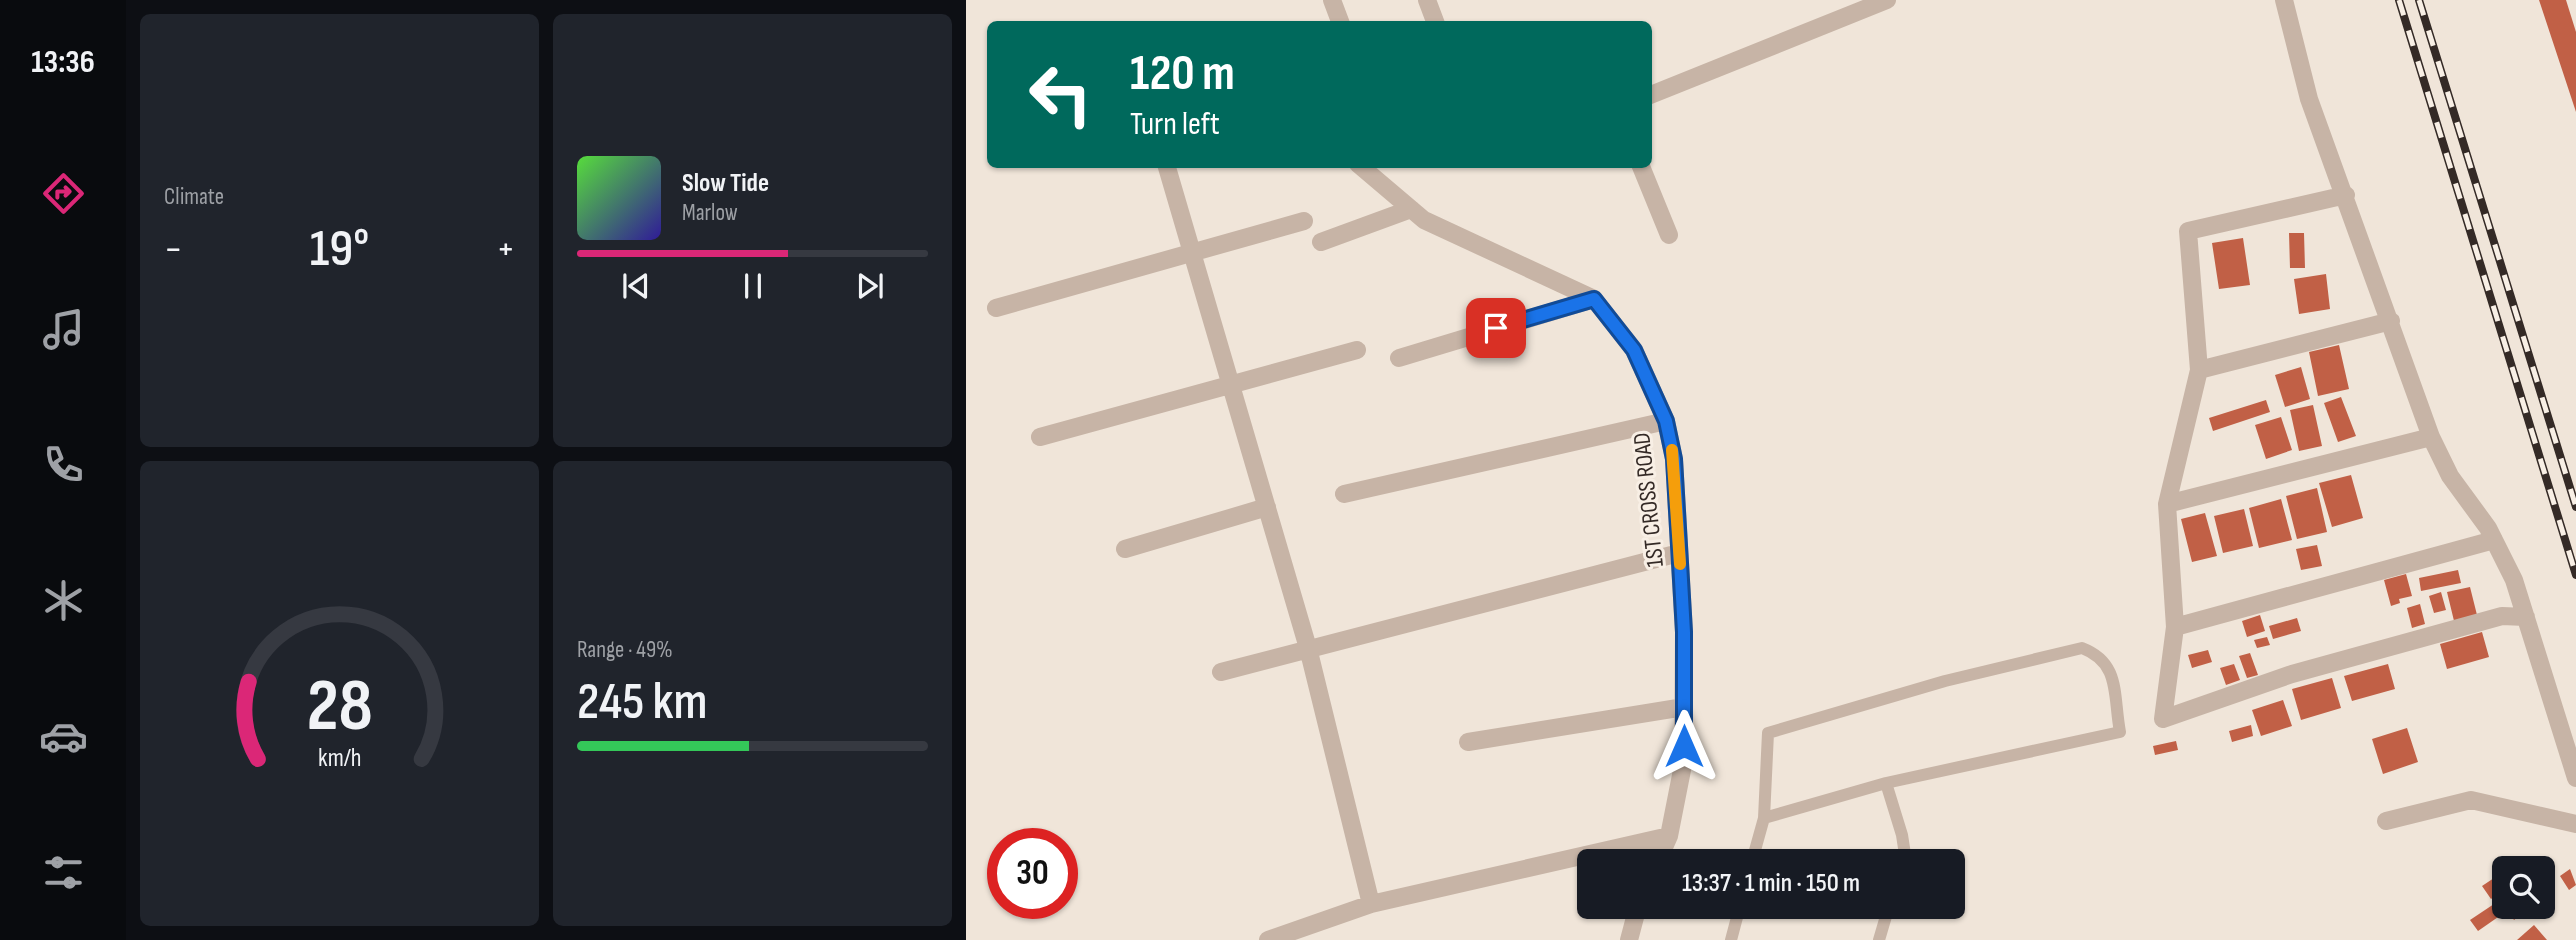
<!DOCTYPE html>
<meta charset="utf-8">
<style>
:root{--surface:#171b24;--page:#20242c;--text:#f1f3f6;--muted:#9ea1a6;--line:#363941;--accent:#db2777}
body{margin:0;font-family:"Sofia Sans Condensed",sans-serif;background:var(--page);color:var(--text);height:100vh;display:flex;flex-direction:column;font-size:26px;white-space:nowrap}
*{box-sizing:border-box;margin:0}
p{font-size:23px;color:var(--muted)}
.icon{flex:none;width:38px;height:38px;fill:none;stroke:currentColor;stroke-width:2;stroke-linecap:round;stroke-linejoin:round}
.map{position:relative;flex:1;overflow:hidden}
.details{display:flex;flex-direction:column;gap:14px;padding:14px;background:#0d0f14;width:840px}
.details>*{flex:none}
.top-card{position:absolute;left:21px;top:21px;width:665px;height:147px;border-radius:10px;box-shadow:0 2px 5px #0004;background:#00695c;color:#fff;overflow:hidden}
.tools{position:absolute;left:1526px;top:856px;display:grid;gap:14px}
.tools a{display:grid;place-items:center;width:63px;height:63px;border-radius:10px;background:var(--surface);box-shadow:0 2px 5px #0004;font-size:35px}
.speed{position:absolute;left:21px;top:828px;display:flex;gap:14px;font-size:35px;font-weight:700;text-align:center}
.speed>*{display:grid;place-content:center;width:91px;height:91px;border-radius:50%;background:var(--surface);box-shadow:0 2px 5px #0004;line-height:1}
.speed .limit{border:10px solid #d22;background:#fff;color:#111}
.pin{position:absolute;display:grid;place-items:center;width:60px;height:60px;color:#fff;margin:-30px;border-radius:14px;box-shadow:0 4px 10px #0006}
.me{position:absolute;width:77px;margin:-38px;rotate:0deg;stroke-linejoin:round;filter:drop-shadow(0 0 5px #0008)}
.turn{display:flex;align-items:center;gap:24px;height:147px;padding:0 28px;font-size:32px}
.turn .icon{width:91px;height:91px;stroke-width:2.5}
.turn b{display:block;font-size:49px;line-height:60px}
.big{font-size:52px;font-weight:600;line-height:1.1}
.details .widget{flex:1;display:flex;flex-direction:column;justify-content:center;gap:10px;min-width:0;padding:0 24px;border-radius:10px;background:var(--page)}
.details .dial{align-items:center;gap:0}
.dial svg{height:182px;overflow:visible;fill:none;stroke:var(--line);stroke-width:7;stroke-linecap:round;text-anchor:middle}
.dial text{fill:var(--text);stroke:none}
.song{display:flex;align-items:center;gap:21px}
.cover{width:84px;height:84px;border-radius:10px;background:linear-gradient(135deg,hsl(110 70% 55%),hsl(250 70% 35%))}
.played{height:7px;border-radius:4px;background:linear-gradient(90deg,var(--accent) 60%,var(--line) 60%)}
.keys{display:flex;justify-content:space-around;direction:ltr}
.heat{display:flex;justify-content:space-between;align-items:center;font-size:38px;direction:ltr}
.charge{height:10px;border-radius:5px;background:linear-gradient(90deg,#34c759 49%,var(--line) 0)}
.details .tiles{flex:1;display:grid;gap:14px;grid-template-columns:repeat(2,1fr)}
.trip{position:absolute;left:611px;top:849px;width:388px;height:70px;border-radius:10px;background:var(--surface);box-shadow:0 2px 5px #0004;font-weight:600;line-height:70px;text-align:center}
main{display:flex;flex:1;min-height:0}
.dock{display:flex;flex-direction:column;width:126px;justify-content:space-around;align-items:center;background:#090b0e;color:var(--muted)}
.dock .icon{width:49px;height:49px}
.dock .active{color:var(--accent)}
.dock b{font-size:32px;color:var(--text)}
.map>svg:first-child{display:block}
.building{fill:#c16046}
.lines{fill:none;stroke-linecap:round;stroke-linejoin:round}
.service{stroke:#c7b4a6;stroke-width:12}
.minor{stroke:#c7b4a6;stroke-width:18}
.rail-casing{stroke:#342a26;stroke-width:8}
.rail{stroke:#f8efe5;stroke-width:5;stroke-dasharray:16;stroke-linecap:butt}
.route-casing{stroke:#114b97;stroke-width:18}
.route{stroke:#1a73e8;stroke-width:12}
.slow{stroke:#f59e0b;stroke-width:12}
.labels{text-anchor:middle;stroke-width:6;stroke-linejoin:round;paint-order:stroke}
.street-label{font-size:24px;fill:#342a26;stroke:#f8efe5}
</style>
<main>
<nav class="dock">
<b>13:36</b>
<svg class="icon active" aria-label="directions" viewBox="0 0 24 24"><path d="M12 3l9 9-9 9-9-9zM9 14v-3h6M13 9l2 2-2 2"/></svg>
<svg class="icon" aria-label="music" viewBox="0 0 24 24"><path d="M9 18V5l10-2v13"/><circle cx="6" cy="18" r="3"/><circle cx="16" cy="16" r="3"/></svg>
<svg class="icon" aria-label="phone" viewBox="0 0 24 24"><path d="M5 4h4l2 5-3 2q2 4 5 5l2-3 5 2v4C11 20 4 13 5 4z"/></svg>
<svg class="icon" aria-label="climate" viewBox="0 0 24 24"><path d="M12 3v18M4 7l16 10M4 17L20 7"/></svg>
<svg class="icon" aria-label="car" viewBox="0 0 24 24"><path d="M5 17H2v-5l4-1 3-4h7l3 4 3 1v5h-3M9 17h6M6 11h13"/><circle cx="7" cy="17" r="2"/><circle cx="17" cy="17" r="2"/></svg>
<svg class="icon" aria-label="filters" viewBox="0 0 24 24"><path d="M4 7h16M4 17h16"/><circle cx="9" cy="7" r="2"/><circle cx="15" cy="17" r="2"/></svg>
</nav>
<section class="details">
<div class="tiles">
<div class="widget"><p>Climate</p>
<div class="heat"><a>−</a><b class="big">19°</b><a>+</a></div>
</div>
<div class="widget">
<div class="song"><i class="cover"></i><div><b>Slow Tide</b><p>Marlow</p></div></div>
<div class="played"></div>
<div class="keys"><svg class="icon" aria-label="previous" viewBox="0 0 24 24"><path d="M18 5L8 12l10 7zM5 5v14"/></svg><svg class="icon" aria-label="pause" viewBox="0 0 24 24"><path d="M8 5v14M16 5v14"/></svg><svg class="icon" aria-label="next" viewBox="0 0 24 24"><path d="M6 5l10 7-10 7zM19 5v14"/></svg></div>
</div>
<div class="widget dial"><svg viewBox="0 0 100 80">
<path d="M14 69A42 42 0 1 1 86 69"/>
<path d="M14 69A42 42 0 0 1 10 35" stroke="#db2777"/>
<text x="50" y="56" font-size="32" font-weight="700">28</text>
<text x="50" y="72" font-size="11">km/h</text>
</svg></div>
<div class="widget"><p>Range · 49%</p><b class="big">245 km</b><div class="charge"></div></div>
</div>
</section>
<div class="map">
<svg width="1610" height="940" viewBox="0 0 1610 940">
<rect width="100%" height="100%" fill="#f0e5d9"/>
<path class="building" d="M1573,0H1600L1610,32V112Z
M1323,233H1338L1339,268H1324Z
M1277,238L1284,285L1253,289L1246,243Z
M1360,274L1364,309L1333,314L1328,279Z
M1373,345L1383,389L1352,396L1343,352Z
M1335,367L1344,399L1319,407L1309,375Z
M1375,397L1390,436L1372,442L1358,403Z
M1300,400L1304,412L1247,431L1243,418Z
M1347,405L1356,446L1333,451L1324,410Z
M1315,417L1326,450L1300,459L1289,425Z
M1385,475L1397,518L1366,527L1353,483Z
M1351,488L1361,532L1331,539L1320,496Z
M1315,499L1326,540L1293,548L1283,508Z
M1278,509L1287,546L1257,553L1248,516Z
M1239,513L1251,556L1226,562L1215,519Z
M1351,545L1356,566L1335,570L1330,549Z
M1492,570L1495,583L1455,591L1453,578Z
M1440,574L1446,596L1433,599L1434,603L1425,606L1418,580Z
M1504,587L1512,619L1489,625L1481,592Z
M1475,592L1480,610L1468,613L1463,596Z
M1454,604L1459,624L1446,628L1441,608Z
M1294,615L1299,631L1281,637L1276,621Z
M1331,618L1335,631L1307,639L1303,626Z
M1516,632L1523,657L1481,669L1474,644Z
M1301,637L1304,645L1291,648L1288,640Z
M1242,650L1246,662L1226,668L1222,655Z
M1284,653L1292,675L1281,678L1273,656Z
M1268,664L1274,680L1260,685L1254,668Z
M1422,664L1429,689L1386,701L1378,676Z
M1366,678L1375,708L1335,720L1326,689Z
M1317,700L1326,726L1295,736L1286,710Z
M1285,725L1287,736L1266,742L1263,731Z
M1441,728L1452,762L1417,774L1406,739Z
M1210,741L1212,750L1189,755L1187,746Z
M1604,869L1610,885L1603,890L1594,876Z
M1531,876L1538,889L1525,899L1516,886Z
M1528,904L1535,915L1512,931L1504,920Z
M1539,906H1562L1563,908L1548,920Z
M1568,925L1581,940H1551Z"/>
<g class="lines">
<path class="service" d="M798,818L920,783L936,835L940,861
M786,861L798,818L802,733L979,681L1116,648C1155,663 1147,695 1154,732L920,783
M765,940L774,906
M913,940L923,906"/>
<path class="minor" d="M366,0L375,24
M461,0L470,24
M1318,0L1343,99L1465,437L1484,476L1522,528L1548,580L1610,778
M682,96L921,0
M200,164L342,648L405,904L302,940
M392,164L458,220L628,299L668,350L700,421L708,459L718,632L717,765L703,836L692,861
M674,164L703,235
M1380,195L1222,231L1233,370L1201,504L1209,627L1197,719L1326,674L1536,616L1560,617
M355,242L445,209
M30,308L338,221
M433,358L628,299
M1233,370L1425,321
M74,437L391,350
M378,494L700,421
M1201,504L1465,437
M159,549L301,507
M1209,627L1528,540
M255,672L713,553
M502,742L718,707
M1420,821L1505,800L1610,824
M405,904L703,836
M663,940L672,906"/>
<g class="rail-casing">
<path id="rail" d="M1433,0L1610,575
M1453,0L1610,507"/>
</g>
<use href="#rail" class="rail"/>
</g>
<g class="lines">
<g class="route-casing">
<path id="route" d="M530,328L628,299L668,350L700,421L708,459L718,632V746"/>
</g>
<use href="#route" class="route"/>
<path class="slow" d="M706,450L714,564"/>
</g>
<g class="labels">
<g class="street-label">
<text transform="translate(682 500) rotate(-96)" y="8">1ST CROSS ROAD</text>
</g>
</g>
</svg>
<div class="tools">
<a><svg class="icon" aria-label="search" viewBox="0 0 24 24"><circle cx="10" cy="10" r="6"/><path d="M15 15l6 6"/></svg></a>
</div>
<div class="speed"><div class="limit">30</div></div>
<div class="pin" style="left:530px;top:328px;background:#d93025"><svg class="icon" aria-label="arrive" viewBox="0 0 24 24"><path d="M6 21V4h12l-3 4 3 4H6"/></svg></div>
<svg class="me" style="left:718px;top:746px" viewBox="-20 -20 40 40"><path d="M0-17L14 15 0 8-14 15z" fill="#1a73e8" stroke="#fff" stroke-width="4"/></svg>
<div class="trip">13:37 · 1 min · 150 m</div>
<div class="top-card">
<div class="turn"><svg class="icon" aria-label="left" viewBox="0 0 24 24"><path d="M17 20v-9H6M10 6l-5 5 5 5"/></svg><div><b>120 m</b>Turn left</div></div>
</div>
</div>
</main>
